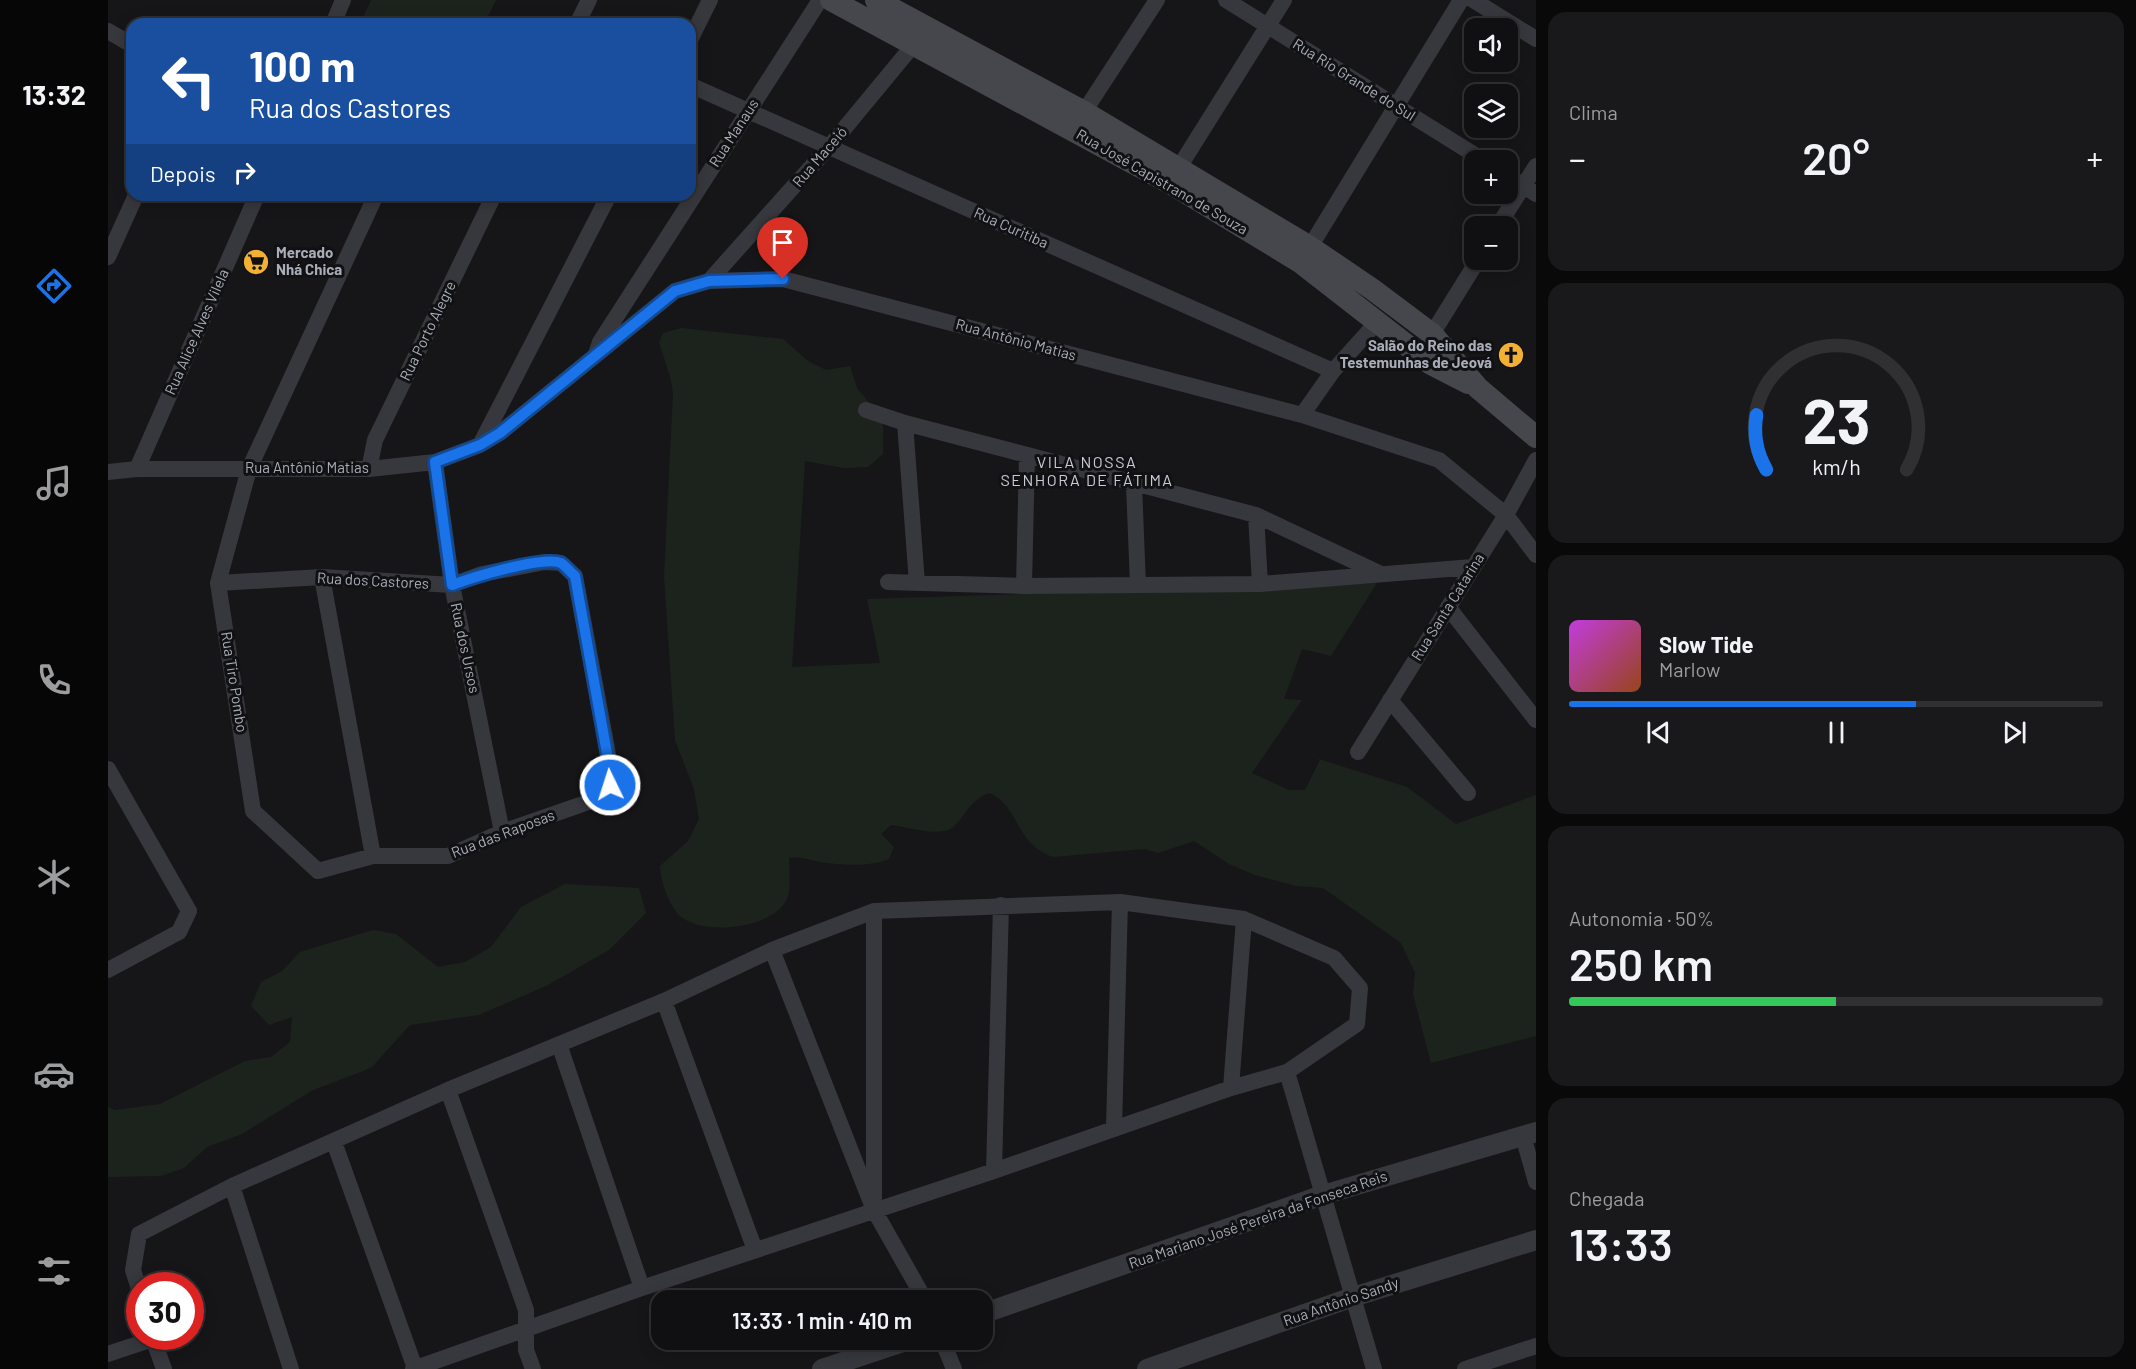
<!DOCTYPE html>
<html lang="pt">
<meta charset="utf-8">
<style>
:root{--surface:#101012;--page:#19191b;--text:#f1f3f6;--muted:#9c9d9f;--line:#303032;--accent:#1a73e8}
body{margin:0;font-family:Barlow,sans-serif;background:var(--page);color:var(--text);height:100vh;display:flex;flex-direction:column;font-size:22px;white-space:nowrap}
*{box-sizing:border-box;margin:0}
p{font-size:20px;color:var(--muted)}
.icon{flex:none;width:33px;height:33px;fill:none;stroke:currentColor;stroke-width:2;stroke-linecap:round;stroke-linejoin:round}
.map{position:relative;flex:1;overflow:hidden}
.panel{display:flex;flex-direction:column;gap:12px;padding:12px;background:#09090a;width:600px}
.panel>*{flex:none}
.hud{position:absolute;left:18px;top:18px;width:570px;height:183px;border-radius:18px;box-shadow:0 3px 15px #0003,0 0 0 2px var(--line);background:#1a4fa0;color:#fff;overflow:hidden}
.fabs{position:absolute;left:1356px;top:18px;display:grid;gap:12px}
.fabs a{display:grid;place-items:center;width:54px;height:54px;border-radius:12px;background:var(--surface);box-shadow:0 3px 15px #0003,0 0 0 2px var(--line);font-size:30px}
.speed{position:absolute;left:18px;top:1272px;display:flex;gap:12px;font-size:30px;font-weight:700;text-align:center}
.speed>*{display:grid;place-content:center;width:78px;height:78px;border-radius:50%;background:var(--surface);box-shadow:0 3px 15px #0003,0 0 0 2px var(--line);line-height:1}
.speed .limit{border:9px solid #d22;background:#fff;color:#111}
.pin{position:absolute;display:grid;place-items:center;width:51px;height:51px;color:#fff;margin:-62px -26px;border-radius:50% 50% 50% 0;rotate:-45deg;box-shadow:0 0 6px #0007}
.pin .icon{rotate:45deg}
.me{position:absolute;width:66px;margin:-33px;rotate:356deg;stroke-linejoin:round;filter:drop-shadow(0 0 4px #0008)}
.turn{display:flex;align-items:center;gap:21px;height:126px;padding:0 24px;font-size:27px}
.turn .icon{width:78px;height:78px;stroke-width:2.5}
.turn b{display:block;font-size:42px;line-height:51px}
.then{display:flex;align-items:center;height:57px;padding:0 24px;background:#0003;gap:12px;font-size:22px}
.big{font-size:45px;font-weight:600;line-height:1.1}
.panel .tile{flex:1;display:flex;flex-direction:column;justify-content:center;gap:9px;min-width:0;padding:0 21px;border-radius:18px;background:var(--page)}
.panel .dial{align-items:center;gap:0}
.dial svg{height:156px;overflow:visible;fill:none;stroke:var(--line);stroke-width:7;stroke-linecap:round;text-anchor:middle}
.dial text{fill:var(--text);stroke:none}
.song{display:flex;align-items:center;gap:18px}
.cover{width:72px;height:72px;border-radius:9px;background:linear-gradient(135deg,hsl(290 70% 55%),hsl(20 70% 35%))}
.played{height:6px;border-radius:3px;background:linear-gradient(90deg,var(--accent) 65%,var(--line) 65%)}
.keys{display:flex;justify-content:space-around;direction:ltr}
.heat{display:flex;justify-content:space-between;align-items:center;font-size:33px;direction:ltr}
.charge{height:9px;border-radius:4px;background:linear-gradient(90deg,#34c759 50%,var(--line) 0)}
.trip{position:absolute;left:543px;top:1290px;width:342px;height:60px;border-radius:18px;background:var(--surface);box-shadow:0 3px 15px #0003,0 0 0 2px var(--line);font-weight:600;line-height:60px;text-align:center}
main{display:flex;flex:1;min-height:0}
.tabs{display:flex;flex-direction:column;width:108px;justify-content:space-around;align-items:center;background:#060607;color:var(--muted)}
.tabs .icon{width:42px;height:42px}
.tabs .selected{color:var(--accent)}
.tabs b{font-size:27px;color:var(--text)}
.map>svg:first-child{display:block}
.green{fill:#1c231d}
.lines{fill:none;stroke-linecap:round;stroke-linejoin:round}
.minor{stroke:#37383d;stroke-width:16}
.tertiary{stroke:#37383d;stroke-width:20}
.secondary{stroke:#45474d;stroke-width:22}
.route-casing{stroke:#114b97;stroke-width:15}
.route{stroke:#1a73e8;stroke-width:10}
.labels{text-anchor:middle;stroke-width:6;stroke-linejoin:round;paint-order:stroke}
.street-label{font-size:15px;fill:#a8adb8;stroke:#111113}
.poi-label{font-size:15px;font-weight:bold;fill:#a8adb8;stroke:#111113;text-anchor:start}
.neighbourhood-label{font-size:16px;letter-spacing:1.5px;fill:#c9ccd4;stroke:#111113}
</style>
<main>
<nav class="tabs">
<b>13:32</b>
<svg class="icon selected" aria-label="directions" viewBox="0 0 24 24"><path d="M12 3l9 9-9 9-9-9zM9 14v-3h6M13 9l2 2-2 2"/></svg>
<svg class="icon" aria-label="music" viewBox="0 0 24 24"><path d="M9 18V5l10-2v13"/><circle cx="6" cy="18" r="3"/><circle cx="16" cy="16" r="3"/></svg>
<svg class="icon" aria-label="phone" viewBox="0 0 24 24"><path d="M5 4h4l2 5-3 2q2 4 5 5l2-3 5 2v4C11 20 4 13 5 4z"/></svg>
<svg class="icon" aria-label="climate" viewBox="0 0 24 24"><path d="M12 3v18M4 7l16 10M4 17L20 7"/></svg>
<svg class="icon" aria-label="car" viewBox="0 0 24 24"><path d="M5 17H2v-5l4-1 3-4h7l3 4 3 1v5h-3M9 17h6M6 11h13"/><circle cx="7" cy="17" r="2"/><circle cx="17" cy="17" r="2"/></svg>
<svg class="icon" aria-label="filters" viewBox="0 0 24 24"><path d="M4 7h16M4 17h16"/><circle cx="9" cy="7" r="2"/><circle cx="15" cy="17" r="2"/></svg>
</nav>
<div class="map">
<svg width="1428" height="1369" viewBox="0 0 1428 1369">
<rect width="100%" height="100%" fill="#161618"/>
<path class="green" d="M263,0H388L376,24H252Z
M573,328L675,339L700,361L718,370L742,366L749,388L772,416L775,427V454L760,467L736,468L697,461L684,667L772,663L759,599L1269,583L1223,656L1194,649L1176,699L1194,700L1144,773L1181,790H1197L1212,760L1208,758L1299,787L1348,824L1428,795V1036L1323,1063L1305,994L1307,973L1293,943L1215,888L1188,886L1147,875L1121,864L1086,841L1050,853L1037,849L945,857C906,843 913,808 882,793C857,800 855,828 836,831C821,834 799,827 783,825L773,834L786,847L781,859C761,867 740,865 719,863C705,862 696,856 681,858C681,870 683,885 680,896C670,929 592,938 570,914C559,902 553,881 552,866L580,841L591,819L586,789L567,740L556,576L565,395L563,380L551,342L555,333Z
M457,884L531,888L538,913L501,950L440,985L371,1015L302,1025L263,1068L205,1090L134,1134L99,1147L76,1168L53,1176L0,1177V1107L7,1110L52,1104L137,1061L163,1057L182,1042L184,1017L161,1025L143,1006L153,982L174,971L192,952L265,930L288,934L330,967L357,962L383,947L413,907Z"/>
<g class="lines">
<path class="minor" d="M1118,0L1375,160
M1365,0L1428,39
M225,24L235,0
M469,24L481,0
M0,31L24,45
M582,40L602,0
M582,85L1225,371
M976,112L1049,0
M1400,176L1428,194
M1065,177L1176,0
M1390,226L1428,166
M1202,247L1353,0
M0,257L28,195
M601,281L721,147L812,37
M1324,334L1370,260
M488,354L492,342L712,0
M758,410L797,423L1148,515L1273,574
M1194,415L1225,371L1270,321
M797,423L809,583
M372,445L501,195
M327,462L344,585L394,832
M29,469L149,195
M261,469L267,440L386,195
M0,472L29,469H261L327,462L372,445L392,433L567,291L601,281L675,279L1194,415L1331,460L1398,515L1428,555
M1026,485L1030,585
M1148,515L1152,584
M214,577L265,856
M780,582L916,586L1152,584L1365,567
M110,583L214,577L344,585L374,574L437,562L453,563L467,576L503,770L502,785L492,798L394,832L340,856H265L210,871L145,811L110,583L141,469L268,195
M916,586L919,455
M1340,607L1428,720
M1282,700L1360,793
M1250,752L1398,515L1428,460
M0,769L81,911L71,932L0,970
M766,911V1198
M664,950L766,1210L817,1300
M556,1001L647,1250
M451,1044L534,1288
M1179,1072L1266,1369
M1123,1088L1136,919
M340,1090L418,1310V1350L425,1369
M1006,1128L1012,902
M1415,1136L1428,1182
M226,1142L307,1368
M886,1171L893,905
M124,1186L183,1369
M32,1292L25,1270L31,1234L124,1186L340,1090L556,1001L664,950L766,911L1012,902L1136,919L1226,958L1252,988L1249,1024L1179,1072L1123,1088L886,1171L534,1288L305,1369
M44,1336L56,1369
M834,1340L846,1369
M0,1354L45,1339
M1357,1369L1428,1346"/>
<path class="tertiary" d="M874,1314L1215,1195L1428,1132
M714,1369L801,1340
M1039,1369L1245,1297L1428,1240"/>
<path class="secondary" d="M723,0L1062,183L1192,262L1323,364L1360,383
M768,0L976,112L1202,247L1264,289L1324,334L1370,388L1428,437"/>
</g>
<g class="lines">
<g class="route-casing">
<path id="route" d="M502,785V770L467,576C463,573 458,566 453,563C436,555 363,578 344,585L327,462L372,445L392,433L567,291L601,281L675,279"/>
</g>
<use href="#route" class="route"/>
</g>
<defs>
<g id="supermarket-disc" transform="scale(1.35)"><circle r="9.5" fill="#f2b134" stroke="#111113"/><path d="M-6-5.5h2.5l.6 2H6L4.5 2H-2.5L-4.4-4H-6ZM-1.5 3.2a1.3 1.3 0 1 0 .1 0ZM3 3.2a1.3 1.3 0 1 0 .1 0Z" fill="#111"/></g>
<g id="church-disc" transform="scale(1.35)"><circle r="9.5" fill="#f2b134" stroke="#111113"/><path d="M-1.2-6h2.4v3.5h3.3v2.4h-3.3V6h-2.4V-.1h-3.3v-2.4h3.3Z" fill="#111"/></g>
</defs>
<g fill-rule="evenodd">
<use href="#supermarket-disc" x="148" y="262"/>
<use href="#church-disc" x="1403" y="355"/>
</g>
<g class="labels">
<g class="street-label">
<text transform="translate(1246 80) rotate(32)" y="5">Rua Rio Grande do Sul</text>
<text transform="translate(626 133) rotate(-57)" y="5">Rua Manaus</text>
<text transform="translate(712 157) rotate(-49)" y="5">Rua Maceió</text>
<text transform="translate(1054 182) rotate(30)" y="5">Rua José Capistrano de Souza</text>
<text transform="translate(903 228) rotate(24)" y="5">Rua Curitiba</text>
<text transform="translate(320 331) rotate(-64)" y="5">Rua Porto Alegre</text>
<text transform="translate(89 332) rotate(-66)" y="5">Rua Alice Alves Vilela</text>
<text transform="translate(908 340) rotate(15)" y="5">Rua Antônio Matias</text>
<text x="199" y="473">Rua Antônio Matias</text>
<text transform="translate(265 581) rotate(3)" y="5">Rua dos Castores</text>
<text transform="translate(1340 607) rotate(-58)" y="5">Rua Santa Catarina</text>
<text transform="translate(357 648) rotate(78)" y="5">Rua dos Ursos</text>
<text transform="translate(126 682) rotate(81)" y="5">Rua Tiro Pombo</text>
<text transform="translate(395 834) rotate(-21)" y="5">Rua das Raposas</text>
<text transform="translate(1150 1220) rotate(-19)" y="5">Rua Mariano José Pereira da Fonseca Reis</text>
<text transform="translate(1233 1302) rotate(-19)" y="5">Rua Antônio Sandy</text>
</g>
<g class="poi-label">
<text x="168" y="258">Mercado<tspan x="168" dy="17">Nhá Chica</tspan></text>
<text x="1384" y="351" text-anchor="end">Salão do Reino das<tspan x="1384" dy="17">Testemunhas de Jeová</tspan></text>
</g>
<g class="neighbourhood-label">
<text x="979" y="468">VILA NOSSA<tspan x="979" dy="18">SENHORA DE FÁTIMA</tspan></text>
</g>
</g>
</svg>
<div class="fabs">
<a><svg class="icon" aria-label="sound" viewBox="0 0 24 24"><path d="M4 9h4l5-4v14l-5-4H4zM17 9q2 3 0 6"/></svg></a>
<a><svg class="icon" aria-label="layers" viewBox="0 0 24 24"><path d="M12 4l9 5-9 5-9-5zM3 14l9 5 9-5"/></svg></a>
<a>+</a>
<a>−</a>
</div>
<div class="speed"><div class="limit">30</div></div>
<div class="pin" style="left:675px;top:279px;background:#d93025"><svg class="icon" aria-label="arrive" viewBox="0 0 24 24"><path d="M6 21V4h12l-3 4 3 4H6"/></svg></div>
<svg class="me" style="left:502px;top:785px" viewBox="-20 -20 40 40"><circle r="17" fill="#1a73e8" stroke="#fff" stroke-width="3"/><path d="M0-11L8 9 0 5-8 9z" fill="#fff"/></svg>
<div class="trip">13:33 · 1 min · 410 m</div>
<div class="hud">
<div class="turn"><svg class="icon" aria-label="left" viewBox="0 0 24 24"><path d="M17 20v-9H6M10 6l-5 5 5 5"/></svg><div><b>100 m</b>Rua dos Castores</div></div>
<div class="then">Depois<svg class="icon" aria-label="right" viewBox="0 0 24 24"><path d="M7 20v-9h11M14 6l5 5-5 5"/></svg></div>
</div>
</div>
<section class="panel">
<div class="tile"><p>Clima</p>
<div class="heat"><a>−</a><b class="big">20°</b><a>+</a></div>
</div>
<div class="tile dial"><svg viewBox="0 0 100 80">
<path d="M14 69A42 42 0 1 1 86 69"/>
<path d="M14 69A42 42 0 0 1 9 41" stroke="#1a73e8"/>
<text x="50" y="56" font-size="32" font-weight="700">23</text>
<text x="50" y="72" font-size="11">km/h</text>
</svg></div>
<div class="tile">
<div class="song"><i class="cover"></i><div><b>Slow Tide</b><p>Marlow</p></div></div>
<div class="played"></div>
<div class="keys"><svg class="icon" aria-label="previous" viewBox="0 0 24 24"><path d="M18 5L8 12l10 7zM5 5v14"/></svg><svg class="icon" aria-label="pause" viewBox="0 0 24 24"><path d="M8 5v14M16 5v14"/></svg><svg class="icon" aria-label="next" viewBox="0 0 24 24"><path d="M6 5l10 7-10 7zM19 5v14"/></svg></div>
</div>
<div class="tile"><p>Autonomia · 50%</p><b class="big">250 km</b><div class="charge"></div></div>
<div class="tile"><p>Chegada</p><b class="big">13:33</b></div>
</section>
</main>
